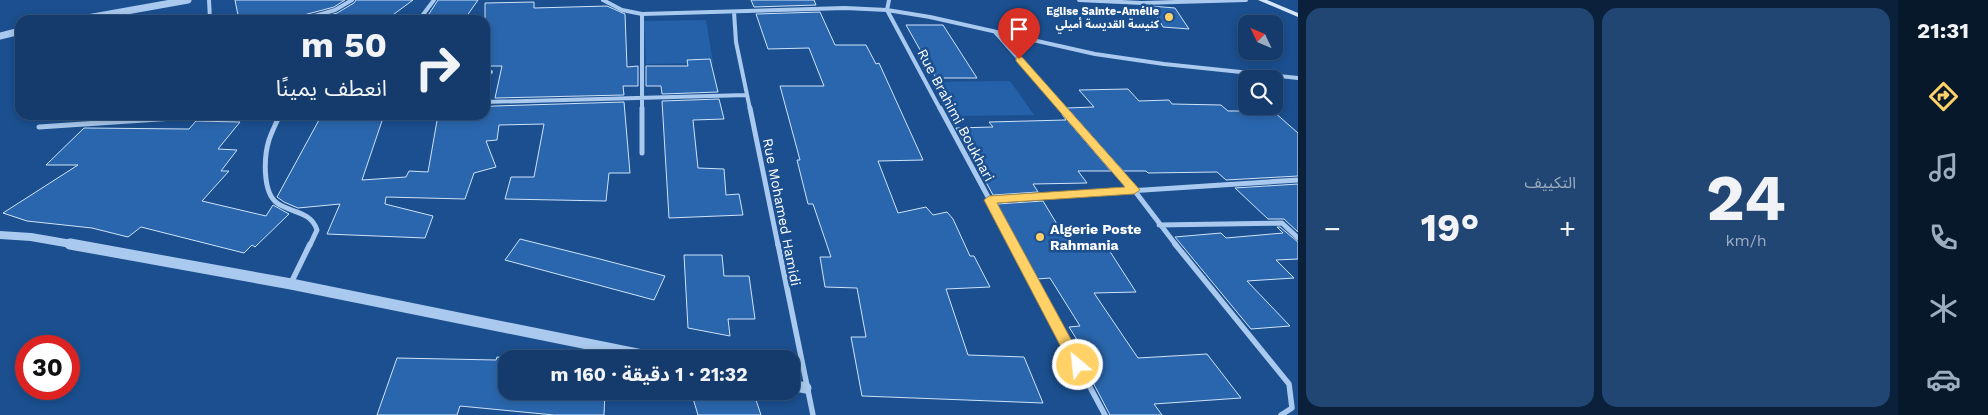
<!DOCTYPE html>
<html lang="ar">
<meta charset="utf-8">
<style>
:root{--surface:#143b6b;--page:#214673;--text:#f1f3f6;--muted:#9dadc1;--line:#33557e;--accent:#ffd166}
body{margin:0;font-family:"Work Sans","Noto Sans Arabic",sans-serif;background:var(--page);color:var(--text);direction:rtl;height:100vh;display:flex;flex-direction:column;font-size:19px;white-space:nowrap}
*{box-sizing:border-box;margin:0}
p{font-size:16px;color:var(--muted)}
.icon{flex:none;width:28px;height:28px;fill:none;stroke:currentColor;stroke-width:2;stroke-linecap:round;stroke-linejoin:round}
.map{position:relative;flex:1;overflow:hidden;direction:ltr}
.side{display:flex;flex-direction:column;gap:8px;padding:8px;background:#0b203b;width:600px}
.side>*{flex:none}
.banner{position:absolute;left:15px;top:15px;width:475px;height:105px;border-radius:15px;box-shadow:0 2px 8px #0003,0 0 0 1px var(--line);direction:rtl;background:#143b6b;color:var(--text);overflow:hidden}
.needle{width:32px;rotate:314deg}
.controls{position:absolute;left:1238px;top:15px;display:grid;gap:10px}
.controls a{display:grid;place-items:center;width:45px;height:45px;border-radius:10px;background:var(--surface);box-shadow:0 2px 8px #0003,0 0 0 1px var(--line);font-size:25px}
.speed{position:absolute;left:15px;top:335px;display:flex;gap:10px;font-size:25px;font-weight:700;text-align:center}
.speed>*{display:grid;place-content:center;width:65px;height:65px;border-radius:50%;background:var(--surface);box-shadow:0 2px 8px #0003,0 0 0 1px var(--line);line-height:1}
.speed .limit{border:8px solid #d22;background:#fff;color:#111}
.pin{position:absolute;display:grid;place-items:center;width:42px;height:42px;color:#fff;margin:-51px -21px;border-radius:50% 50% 50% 0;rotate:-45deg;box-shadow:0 0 5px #0007}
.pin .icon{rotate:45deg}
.me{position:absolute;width:55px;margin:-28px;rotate:332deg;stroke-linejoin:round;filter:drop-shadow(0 0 4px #0008)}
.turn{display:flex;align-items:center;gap:18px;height:105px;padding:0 20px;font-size:22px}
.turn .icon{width:65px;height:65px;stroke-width:2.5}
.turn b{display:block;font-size:35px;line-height:42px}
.big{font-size:38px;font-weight:700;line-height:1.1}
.side .card{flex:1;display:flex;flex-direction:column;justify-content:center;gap:8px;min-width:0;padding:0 18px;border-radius:15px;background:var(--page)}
.side .dial{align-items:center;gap:0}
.dial b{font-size:65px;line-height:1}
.heat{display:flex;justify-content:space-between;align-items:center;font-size:28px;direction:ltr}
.side .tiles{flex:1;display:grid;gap:8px;grid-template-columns:repeat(2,1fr)}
.trip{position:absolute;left:498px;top:350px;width:302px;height:50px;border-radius:15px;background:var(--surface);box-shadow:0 2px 8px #0003,0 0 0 1px var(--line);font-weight:700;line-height:50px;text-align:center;direction:rtl}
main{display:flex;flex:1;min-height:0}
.tab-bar{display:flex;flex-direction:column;width:90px;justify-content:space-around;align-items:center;background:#08182b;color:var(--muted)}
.tab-bar .icon{width:35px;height:35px}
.tab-bar .active{color:var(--accent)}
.tab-bar b{font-size:22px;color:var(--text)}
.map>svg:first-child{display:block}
.green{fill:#2461a8}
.building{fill:#2a66ad;stroke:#cfe3fa}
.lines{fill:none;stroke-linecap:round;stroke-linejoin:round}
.minor-far2{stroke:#a9c9ee;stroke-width:4}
.minor-far1{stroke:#a9c9ee;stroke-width:5}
.minor{stroke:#a9c9ee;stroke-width:5.5}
.tertiary-far2{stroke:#a9c9ee;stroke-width:7}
.tertiary-far1{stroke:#a9c9ee;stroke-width:8}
.tertiary{stroke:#a9c9ee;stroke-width:11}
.secondary{fill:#d6e6fa;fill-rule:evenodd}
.route{fill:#ffd166;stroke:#a68842}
.poi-dot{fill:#ffd166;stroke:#1b4f8f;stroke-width:2}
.labels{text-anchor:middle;stroke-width:5;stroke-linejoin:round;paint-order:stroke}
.far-poi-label{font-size:11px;font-weight:bold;fill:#fff;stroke:#1b4f8f;text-anchor:end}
.street-label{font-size:14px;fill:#fff;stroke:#1b4f8f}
.poi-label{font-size:14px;font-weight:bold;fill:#fff;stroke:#1b4f8f;text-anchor:start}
</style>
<main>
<nav class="tab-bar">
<b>21:31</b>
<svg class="icon active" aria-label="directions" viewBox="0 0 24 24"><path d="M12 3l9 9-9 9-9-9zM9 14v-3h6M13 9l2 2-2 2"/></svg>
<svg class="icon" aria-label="music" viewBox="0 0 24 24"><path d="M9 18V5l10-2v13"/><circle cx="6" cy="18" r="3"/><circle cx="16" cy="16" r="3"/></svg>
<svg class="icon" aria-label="phone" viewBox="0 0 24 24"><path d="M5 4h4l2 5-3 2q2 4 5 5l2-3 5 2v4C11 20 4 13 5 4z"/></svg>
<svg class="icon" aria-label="climate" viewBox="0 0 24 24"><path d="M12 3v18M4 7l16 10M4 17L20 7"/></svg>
<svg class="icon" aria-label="car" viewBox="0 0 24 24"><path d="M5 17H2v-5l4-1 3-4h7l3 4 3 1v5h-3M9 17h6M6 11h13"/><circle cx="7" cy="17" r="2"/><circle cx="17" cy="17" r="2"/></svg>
</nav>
<section class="side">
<div class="tiles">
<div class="card dial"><b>24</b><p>km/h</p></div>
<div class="card"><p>التكييف</p>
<div class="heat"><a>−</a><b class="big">19°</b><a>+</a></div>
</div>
</div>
</section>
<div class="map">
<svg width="1298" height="415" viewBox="0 0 1298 415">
<rect width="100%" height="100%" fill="#1b4f8f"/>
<path class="green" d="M706,20L713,63L646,64L644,21Z
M1010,81L1034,115L953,116L933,82Z"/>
<path class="building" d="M235,0H345L334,7L300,16L297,20H239Z
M356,0H413L386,20H314L337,13L354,3Z
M438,0H478L464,20H425Z
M751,0H814L816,5L754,7Z
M534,2V8L607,6L625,14L627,67L638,66V86H623L624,95L495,98L502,66H485V3Z
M1151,6L1175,8L1189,29L1163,27Z
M820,12L835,45H866L876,64L879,63L923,160L878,161L898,213L926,207L933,215L947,212L953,219L970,256H974L990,287L946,289L968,355L1024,357L1043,403L862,396L851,337H866L857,288L825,287L820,257H831L813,204H808L797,160H800L780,86H824L809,48L768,49L756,14Z
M906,25H943L977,78H936Z
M710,59L718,92L662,94L661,86H646V66H688L687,60Z
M1128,89L1139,101L1169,100L1172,104L1221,105L1228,111H1273L1298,133V176L1226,180L1217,172L1148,173L1146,171H1123L1067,108L1094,107L1079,90Z
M719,99L724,119L693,120L698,168L724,169L726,195L739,194L743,215L669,218L662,101Z
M624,102L630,173H609L606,201L505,199L511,177H534L544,124L499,125L497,140L486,141L496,167L474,173L465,199L386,197L385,204L433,216L425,238L327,234L340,204L298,208L284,202L277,197L319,120L331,119L333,115H384L362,180L406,177L409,171L428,172L438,115H485V107L494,106Z
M1062,114L1111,171H1078L1087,183L1033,184L1038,192L993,195L956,128L993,127L989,122L1066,120Z
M196,121L240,122L218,149L237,150L221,171H229L202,201L266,216L273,205L289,214L255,247L252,245L244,253L141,227L128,237L92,228L27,221L3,213L78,165H46L84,128L189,129Z
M1298,184V232L1284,219H1268L1235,188Z
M1043,201L1072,249L1109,250L1136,292L1094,293L1138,358L1207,354L1241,398L1154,404L1162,415H1110L1088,373H1098L1069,327L1080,326L1050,278L1037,279L997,204Z
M1277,227H1280L1298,242V259L1276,260L1294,278L1247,281L1290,326L1251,329L1175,237L1221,233L1226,238L1283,233Z
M520,239L596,258L665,276L654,300L505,260Z
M684,255H722L724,276H749L755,319H728L730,336L688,328Z
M497,357L513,359H506V391H605L604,415H554L460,406L457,415H377L397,358L496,360Z
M714,391H753L761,415H698L692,395Z"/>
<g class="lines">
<path class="minor-far2" d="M209,0L210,20
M603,0L622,10L642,14L845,8L887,10L930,17L1095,54L1164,64L1298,78
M889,0L887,10L940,109
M1079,0L1142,3L1246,0
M734,12L736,42L750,109
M642,14V109
M301,20L335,10L352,0
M419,20L434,0
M995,32L1063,109
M485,72H491
M485,102L747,95"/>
<path class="minor-far1" d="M642,108V153
M750,108L778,245
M940,108L1014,245
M1062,108L1134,190L1176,245
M280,115C276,123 272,131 269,140C264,156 262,192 277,203C291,213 311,211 317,230L310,245
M39,127L219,115
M989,200L1298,180
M1159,225L1282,223L1298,238"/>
<path class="minor" d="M778,244L813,415
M1013,244L1105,415
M1175,244L1289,384L1292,408L1281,415
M291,283L310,244"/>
<path class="tertiary-far2" d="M76,20L188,0
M0,36L20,31"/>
<path class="tertiary-far1" d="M0,235L31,237L77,245"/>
<path class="tertiary" d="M70,244L291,284L662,359
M791,385L806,388"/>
<path class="secondary" d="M1258,0H1267L1298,13V17Z"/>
</g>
<path class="route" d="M1016,57H1022L1140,190L1134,194L997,203L1085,365L1083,370L1078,371L1073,370L984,200L989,196L1125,187L1016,61Z"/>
<g class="poi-dot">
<circle cx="1169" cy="17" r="5"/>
<circle cx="1040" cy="237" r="5"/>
</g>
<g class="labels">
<g class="far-poi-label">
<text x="1159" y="15">Eglise Sainte-Amélie<tspan x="1159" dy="13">كنيسة القديسة أميلي</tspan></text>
</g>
<g class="street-label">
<text transform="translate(956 115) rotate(62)" y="5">Rue Brahimi Boukhari</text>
<text transform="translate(782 212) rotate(79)" y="5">Rue Mohamed Hamidi</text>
</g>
<g class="poi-label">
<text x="1050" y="234">Algerie Poste<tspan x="1050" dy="16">Rahmania</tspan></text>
</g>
</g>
</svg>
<div class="controls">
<a><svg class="needle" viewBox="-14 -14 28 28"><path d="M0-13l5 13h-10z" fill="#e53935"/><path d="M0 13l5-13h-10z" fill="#9dadc1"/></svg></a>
<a><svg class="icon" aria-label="search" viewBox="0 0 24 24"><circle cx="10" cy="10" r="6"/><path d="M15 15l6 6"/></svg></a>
</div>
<div class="speed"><div class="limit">30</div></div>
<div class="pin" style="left:1019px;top:59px;background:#d93025"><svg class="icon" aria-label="arrive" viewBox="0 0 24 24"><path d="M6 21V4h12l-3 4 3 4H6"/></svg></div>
<svg class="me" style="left:1078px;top:365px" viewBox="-20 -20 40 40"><circle r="17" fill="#ffd166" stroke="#fff" stroke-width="3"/><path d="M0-11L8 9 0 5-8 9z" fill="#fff"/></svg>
<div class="trip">21:32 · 1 دقيقة · 160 m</div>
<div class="banner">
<div class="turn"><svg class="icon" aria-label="right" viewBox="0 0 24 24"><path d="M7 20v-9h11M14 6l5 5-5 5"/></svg><div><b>50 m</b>انعطف يمينًا</div></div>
</div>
</div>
</main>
